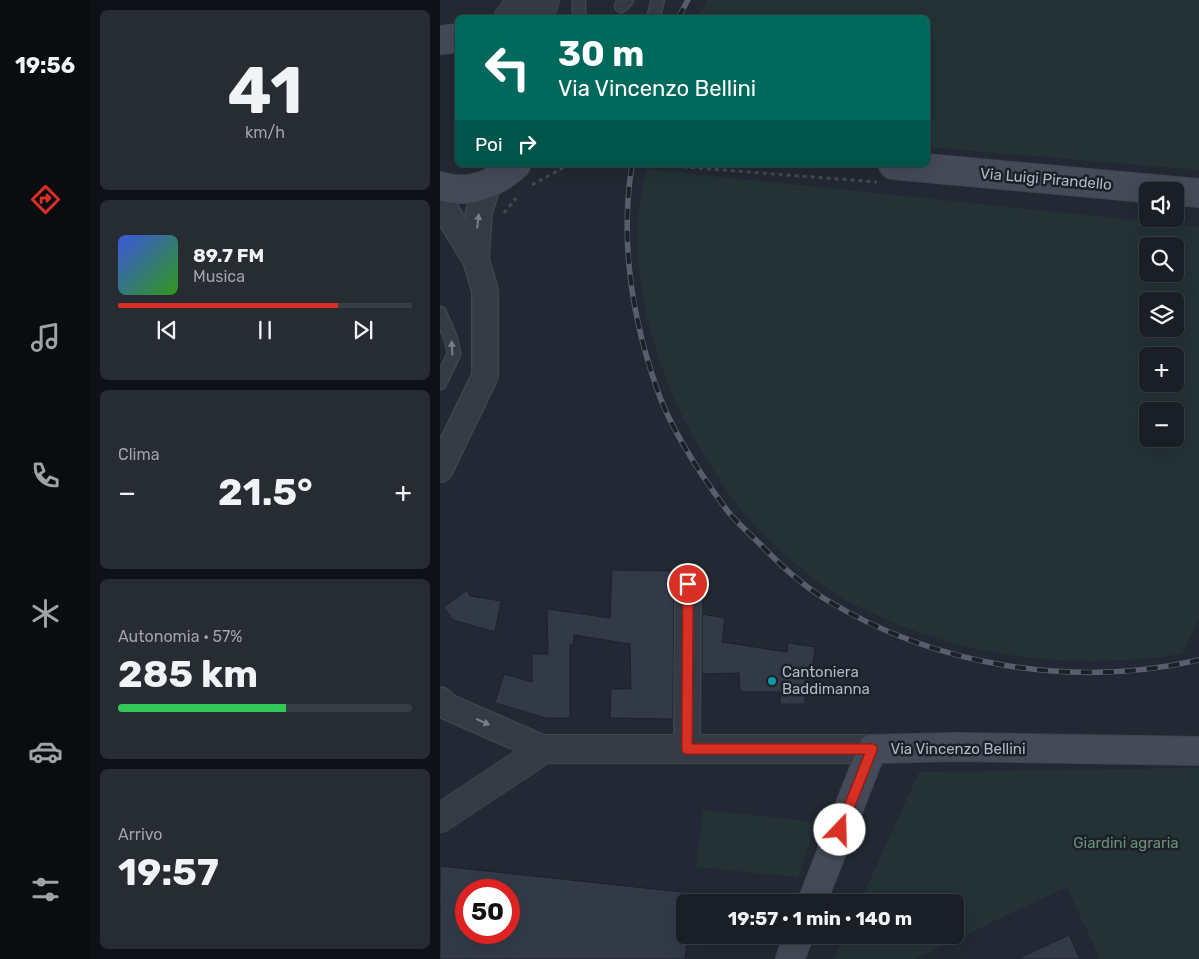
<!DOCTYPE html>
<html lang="it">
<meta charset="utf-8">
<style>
:root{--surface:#1a1f27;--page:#272c33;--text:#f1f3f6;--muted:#9fa2a7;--line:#383d44;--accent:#d93025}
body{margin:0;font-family:Rubik,sans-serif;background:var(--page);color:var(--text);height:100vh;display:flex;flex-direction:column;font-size:19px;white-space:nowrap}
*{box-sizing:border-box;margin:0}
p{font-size:16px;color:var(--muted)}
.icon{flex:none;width:28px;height:28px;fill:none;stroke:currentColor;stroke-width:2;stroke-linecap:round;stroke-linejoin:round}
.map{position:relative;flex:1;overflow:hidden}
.panel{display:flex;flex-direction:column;gap:10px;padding:10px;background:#0e1115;width:350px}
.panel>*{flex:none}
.hud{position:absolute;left:15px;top:15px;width:475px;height:152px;border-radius:8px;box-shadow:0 5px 20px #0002,0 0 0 1px var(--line);background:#00695c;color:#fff;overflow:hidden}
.tools{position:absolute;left:699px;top:182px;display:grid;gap:10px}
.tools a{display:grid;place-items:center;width:45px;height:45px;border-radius:8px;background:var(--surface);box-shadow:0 5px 20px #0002,0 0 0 1px var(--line);font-size:25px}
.speed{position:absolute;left:15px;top:879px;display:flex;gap:10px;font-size:25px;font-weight:700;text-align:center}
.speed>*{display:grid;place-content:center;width:65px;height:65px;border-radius:50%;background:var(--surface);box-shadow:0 5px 20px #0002,0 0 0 1px var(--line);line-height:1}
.speed .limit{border:8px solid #d22;background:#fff;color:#111}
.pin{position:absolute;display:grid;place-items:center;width:42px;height:42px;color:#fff;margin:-21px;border:2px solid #fff;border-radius:50%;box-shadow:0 1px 5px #0007}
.me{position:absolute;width:55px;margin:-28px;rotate:21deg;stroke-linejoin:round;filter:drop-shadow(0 0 4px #0008)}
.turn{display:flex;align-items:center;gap:18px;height:105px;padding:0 20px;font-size:22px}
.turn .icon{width:65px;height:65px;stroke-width:2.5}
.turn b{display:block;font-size:35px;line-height:42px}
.then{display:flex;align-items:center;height:48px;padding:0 20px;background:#0003;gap:10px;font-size:19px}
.big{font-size:38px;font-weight:700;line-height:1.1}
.panel .widget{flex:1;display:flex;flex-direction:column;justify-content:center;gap:8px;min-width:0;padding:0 18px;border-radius:8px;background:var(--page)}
.panel .dial{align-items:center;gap:0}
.dial b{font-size:65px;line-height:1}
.song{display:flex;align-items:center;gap:15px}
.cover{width:60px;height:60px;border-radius:8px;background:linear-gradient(135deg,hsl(230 70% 55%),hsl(110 70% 35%))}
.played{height:5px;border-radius:2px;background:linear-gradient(90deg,var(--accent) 75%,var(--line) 75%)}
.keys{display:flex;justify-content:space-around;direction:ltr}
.heat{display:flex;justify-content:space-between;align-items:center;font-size:28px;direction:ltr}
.charge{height:8px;border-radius:4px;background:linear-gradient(90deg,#34c759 57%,var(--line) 0)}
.trip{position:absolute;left:236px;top:894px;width:288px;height:50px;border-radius:8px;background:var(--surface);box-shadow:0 5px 20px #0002,0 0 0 1px var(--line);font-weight:700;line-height:50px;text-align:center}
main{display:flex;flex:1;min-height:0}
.dock{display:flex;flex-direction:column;width:90px;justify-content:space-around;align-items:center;background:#0a0c10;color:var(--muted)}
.dock .icon{width:35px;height:35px}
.dock .active{color:var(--accent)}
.dock b{font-size:22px;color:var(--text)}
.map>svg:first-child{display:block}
.green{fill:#243235;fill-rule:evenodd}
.building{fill:#323a48;stroke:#1d222c;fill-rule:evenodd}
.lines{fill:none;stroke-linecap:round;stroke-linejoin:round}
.service-casing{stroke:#3f444f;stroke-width:15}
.minor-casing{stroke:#3f444f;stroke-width:28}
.tertiary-casing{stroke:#3f444f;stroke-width:30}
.secondary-casing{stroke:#3f444f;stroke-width:30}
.path{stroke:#3d4c4e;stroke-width:3;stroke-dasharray:4 4;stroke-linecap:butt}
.service{stroke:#353b45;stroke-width:12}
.minor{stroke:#353b45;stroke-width:25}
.tertiary{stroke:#353b45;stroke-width:28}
.secondary{stroke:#444a57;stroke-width:28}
.rail-casing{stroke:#585f6c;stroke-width:5.5}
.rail{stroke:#1b2029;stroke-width:4;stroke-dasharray:11;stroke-linecap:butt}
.oneway{fill:#797f8a}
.route-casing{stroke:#8d1f18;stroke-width:12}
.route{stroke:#d93025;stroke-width:9}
.culture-dot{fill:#0f9aa8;stroke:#1b2029;stroke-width:2}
.labels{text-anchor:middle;stroke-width:5;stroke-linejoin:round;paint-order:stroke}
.street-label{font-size:15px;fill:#b0b6c2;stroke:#1b2029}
.poi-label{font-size:15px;fill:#b0b6c2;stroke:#1b2029;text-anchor:start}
.park-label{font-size:15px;fill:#6b8f75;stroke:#1b2029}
</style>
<main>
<nav class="dock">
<b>19:56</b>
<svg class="icon active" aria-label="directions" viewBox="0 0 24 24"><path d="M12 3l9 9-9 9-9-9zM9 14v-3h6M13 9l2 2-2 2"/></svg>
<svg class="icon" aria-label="music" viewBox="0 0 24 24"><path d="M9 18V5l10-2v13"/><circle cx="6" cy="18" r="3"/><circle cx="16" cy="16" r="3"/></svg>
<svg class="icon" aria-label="phone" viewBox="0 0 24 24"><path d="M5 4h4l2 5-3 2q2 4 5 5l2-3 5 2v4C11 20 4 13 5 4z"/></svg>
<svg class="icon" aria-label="climate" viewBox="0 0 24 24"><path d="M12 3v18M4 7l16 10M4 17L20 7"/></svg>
<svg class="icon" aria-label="car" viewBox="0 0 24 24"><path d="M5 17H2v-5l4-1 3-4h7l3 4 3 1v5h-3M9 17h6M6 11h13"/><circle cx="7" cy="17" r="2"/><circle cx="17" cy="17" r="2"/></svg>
<svg class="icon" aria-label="filters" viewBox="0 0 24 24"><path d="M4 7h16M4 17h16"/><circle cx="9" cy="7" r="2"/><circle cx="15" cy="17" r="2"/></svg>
</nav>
<section class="panel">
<div class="widget dial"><b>41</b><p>km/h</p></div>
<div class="widget">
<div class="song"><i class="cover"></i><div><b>89.7 FM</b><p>Musica</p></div></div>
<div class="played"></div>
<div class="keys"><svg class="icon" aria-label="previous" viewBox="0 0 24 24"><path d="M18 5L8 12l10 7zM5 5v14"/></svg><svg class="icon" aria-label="pause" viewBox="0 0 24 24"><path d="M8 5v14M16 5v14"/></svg><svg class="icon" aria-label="next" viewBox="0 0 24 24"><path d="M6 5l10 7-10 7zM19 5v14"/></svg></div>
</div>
<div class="widget"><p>Clima</p>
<div class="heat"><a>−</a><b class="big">21.5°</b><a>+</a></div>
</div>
<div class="widget"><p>Autonomia · 57%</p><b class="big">285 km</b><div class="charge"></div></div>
<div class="widget"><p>Arrivo</p><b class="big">19:57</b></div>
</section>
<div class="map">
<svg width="759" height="959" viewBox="0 0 759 959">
<rect width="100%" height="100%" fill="#222934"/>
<path class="green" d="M268,0H759V170L488,147V18L257,17Z
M206,169L759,227V619L742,654C643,669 545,661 452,622C431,612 407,603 388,589C355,566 323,535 297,505C287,493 279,478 271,466C226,399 194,305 198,224C199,205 203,187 206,169ZM708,246H735V274H708ZM708,301H735V329H708ZM708,356H735V384H708ZM708,411H735V439H708Z
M759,768V959H660L627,887L474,959H394L405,935H515V902H420L479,772Z
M263,810L376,822L358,877L256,867Z"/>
<path class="building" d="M172,570L234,571L233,719L170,718L171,689H191L190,644L134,635L133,645H130V718H106L55,703L64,674L92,682V654H108L107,609L170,618Z
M27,590L30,596L61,601L55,632L13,620L4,607Z
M262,614L285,618L282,642L347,652L348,643L375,647L372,671L365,670V704H340V692H300L299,673L262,674Z
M0,866L242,892L238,929L245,930V935H248L245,959H0ZM26,890H69V932H26Z
M629,935L640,959H577Z"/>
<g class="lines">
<g class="service-casing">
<path id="service" d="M139,0V18
M181,6L187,0
M213,18L218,0
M0,313L11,339L14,354L0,383"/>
</g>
<g class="minor-casing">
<path id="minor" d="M0,201L36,260L45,291V376L0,469
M36,260L39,212L48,184
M0,700L8,707L104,749
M247,749L248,584"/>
</g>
<g class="tertiary-casing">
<path id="tertiary" d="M68,18L75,10L78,0
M99,18L105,0
M0,818L104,749H432"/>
</g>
<g class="secondary-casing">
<path id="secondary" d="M0,40L18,38
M453,165L759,193
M0,186C28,195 55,184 76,165
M372,902L432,749L516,747L759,751
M350,959L359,935"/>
</g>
<path class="path" d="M219,165L437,182
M92,185L128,165
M64,213L76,198
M383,945L388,935"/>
<use href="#service" class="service"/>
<use href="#minor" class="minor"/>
<use href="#tertiary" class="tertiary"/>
<use href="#secondary" class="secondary"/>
<g class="rail-casing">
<path id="rail" d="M238,18L248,0
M192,165C180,240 192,318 217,389C231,430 261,475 286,509C296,522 309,533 320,544C339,564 362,585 385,599C495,666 633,689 759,660"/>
</g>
<use href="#rail" class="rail"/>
</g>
<defs><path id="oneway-solid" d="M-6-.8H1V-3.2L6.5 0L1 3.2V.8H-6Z" transform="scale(1.25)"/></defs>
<g class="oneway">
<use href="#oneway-solid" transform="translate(38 221) rotate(-83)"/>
<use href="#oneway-solid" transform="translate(12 348) rotate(-93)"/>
<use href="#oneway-solid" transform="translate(43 722) rotate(24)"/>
</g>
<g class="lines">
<g class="route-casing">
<path id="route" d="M248,584L247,749H432L400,830"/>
</g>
<use href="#route" class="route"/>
</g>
<circle class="culture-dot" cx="332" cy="681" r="5"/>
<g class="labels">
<g class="street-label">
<text transform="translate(606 179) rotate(5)" y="5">Via Luigi Pirandello</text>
<text x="518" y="754">Via Vincenzo Bellini</text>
</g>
<g class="poi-label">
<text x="342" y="677">Cantoniera<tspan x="342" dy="17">Baddimanna</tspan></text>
</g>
<g class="park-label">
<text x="686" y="848">Giardini agraria</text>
</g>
</g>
</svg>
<div class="tools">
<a><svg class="icon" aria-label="sound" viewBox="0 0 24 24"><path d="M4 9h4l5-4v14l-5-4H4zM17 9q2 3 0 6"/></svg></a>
<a><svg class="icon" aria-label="search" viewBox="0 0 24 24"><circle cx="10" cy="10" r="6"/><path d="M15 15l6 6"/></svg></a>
<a><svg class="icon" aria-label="layers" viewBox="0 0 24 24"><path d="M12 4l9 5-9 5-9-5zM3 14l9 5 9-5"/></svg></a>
<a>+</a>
<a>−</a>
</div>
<div class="speed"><div class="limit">50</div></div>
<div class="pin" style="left:248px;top:584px;background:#d93025"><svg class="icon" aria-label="arrive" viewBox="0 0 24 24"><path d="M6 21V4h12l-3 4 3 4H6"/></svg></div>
<svg class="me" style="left:400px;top:830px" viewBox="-20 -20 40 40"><circle r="19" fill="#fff"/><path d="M0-13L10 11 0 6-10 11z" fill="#d93025"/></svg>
<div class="trip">19:57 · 1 min · 140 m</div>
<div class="hud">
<div class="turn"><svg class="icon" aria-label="left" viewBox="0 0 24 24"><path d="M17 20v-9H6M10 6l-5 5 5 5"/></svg><div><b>30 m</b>Via Vincenzo Bellini</div></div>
<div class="then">Poi<svg class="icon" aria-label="right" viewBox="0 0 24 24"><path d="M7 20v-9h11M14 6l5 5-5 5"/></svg></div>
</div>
</div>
</main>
